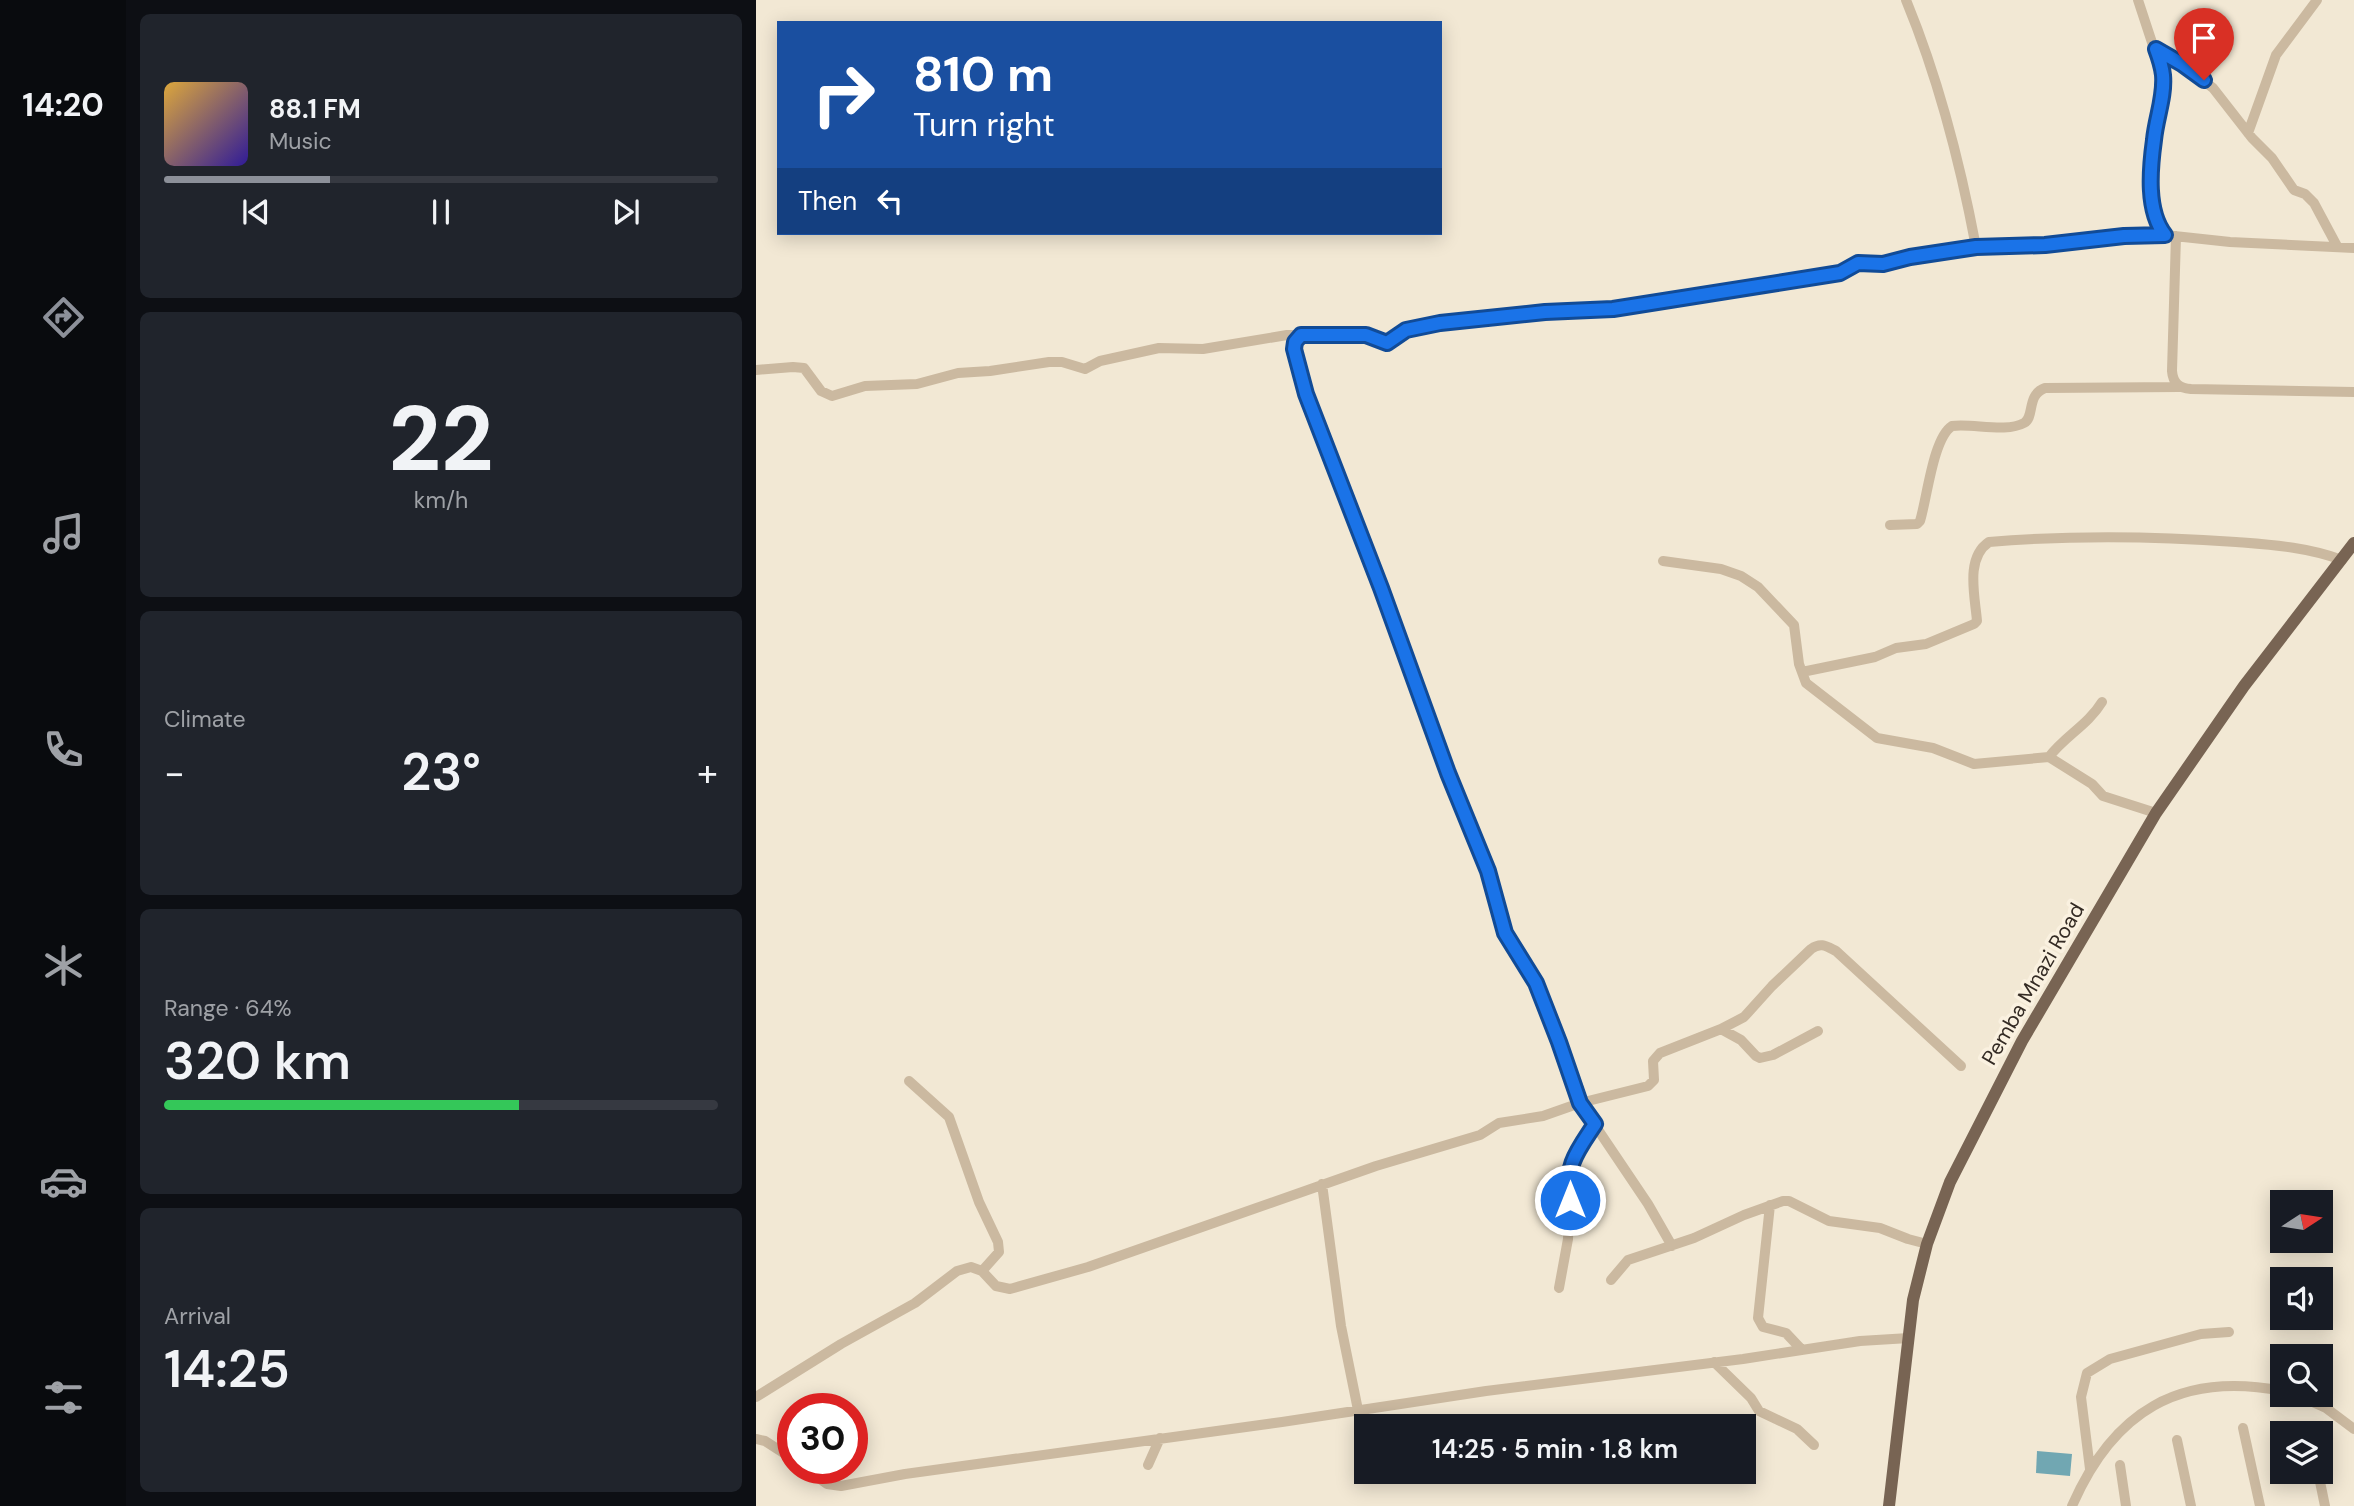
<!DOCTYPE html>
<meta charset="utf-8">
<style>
:root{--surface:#171b24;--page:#20242c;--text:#f1f3f6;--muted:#9ea1a6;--line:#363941;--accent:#8c9099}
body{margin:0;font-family:"DM Sans",sans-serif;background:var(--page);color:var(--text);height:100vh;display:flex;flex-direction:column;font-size:26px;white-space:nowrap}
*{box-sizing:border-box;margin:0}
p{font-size:23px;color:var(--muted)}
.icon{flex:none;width:38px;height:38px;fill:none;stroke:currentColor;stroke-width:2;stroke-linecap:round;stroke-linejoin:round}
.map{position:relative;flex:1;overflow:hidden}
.drawer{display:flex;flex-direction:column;gap:14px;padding:14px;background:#0d0f14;width:630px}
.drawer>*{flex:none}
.hud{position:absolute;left:21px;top:21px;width:665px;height:214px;border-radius:0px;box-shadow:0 4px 18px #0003;background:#1a4fa0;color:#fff;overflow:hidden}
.needle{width:46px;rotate:78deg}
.controls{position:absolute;left:1514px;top:1190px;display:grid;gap:14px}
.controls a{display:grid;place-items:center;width:63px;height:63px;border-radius:0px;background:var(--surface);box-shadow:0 4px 18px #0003;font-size:35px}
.speed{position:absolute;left:21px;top:1393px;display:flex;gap:14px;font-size:35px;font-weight:700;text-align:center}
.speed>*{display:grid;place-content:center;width:91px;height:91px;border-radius:50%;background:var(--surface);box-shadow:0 4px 18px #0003;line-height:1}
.speed .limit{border:10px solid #d22;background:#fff;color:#111}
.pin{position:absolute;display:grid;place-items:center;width:60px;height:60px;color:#fff;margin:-72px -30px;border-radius:50% 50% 50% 0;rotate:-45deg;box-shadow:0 0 7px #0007}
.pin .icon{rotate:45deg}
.me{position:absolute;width:77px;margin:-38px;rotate:0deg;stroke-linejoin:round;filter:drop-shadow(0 0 5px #0008)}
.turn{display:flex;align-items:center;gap:24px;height:147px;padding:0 21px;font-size:32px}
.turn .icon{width:91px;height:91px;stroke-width:2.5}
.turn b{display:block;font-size:49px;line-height:60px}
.then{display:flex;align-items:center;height:66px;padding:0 21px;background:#0003;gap:14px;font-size:26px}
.big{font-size:52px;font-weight:600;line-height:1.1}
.drawer .tile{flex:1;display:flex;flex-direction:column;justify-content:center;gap:10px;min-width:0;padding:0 24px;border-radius:10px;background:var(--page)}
.drawer .dial{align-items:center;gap:0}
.dial b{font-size:91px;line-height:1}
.song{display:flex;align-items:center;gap:21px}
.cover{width:84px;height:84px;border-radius:10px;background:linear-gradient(135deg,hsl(40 70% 55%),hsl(250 70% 35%))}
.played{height:7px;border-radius:4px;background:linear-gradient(90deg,var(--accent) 30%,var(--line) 30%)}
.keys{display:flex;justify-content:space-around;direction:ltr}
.heat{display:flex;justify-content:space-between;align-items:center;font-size:38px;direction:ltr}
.charge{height:10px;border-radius:5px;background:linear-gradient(90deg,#34c759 64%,var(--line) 0)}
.trip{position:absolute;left:598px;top:1414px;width:402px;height:70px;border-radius:0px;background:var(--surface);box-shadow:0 4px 18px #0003;font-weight:600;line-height:70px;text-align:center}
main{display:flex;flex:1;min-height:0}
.tab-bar{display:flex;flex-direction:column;width:126px;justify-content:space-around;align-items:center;background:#090b0e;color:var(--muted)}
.tab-bar .icon{width:49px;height:49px}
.tab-bar .on{color:var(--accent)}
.tab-bar b{font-size:32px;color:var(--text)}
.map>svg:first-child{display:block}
.water{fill:#71a7b2}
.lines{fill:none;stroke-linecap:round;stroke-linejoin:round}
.minor{stroke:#cbb9a0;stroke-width:10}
.major{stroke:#786453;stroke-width:12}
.route-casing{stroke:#114b97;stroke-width:18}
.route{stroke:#1a73e8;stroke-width:12}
.labels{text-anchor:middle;stroke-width:7;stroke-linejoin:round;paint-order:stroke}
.street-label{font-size:21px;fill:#342b24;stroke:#faf1e0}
</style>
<main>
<nav class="tab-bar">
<b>14:20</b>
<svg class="icon on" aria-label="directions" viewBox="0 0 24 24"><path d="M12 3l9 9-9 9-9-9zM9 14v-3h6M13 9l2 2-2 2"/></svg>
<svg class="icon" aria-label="music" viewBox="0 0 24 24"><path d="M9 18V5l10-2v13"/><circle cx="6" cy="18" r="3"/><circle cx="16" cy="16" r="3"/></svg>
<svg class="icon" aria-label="phone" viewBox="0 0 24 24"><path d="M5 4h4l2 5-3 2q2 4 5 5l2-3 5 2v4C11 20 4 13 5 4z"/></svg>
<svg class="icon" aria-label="climate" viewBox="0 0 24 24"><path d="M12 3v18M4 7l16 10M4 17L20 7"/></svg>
<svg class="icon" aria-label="car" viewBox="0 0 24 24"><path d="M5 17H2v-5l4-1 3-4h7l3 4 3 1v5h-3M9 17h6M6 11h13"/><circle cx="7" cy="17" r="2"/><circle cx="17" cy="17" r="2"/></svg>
<svg class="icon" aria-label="filters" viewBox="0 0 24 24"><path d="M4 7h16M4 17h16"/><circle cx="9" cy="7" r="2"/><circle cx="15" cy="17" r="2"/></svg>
</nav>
<section class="drawer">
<div class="tile">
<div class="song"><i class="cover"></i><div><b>88.1 FM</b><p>Music</p></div></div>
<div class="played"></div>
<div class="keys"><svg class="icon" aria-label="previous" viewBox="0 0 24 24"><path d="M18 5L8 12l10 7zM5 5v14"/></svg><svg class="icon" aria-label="pause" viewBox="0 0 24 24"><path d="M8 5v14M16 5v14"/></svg><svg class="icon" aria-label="next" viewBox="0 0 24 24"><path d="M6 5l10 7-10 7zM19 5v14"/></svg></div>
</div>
<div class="tile dial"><b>22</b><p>km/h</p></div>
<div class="tile"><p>Climate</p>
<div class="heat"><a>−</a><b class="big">23°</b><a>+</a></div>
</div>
<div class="tile"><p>Range · 64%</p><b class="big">320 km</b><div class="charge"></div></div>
<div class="tile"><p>Arrival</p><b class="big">14:25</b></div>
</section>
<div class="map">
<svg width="1598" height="1506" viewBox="0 0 1598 1506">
<rect width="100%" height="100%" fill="#f2e8d4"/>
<path class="water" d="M1281,1451L1316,1454L1314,1476L1280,1473Z"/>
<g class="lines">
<path class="minor" d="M1150,0C1183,80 1204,162 1220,247
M1382,0L1407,76L1406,94L1398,139L1396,173L1398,217L1409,235
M1400,49L1426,64L1457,88L1496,138L1516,158L1538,190L1549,194L1558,203L1581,246
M1492,133L1520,55L1561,0
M1420,236L1416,371C1417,384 1424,388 1435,389L1598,392
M546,335L539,342L538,349L541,364L561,427L625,588L692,773L732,871L749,933L780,983L803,1042L824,1103L892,1204L916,1246
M0,370L37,367L48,368L65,391L76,396L109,386L161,384L202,373L234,371L293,362H306L329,369L344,361L403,348L447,349L531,335H610L631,343L650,330L709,319L857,308L1084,273L1104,263L1127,264L1154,257L1220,247L1289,245L1368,236L1409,235L1474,242L1598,248
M1134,525L1161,524L1164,521C1171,499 1177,438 1196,426C1216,423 1250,433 1268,423C1279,417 1270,395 1289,388L1423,387
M907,561L965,569L985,576L1002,587L1038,625L1043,664L1050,683L1121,738L1177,748L1218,764L1293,757L1336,784L1347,796L1400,813
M1046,672L1119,657L1140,648L1170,644L1218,624L1221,621C1219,596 1209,558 1233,542C1316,535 1398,536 1480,542C1517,545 1551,547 1586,560
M1293,757C1309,736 1332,725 1346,702
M965,1029L988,1017L1016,986L1055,949C1065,942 1070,946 1080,951L1205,1066
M566,1184L585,1326L602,1410
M1014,1205L1002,1318L1007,1327L1030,1333L1046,1350
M226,1271L240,1286L254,1289L332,1267L620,1166L724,1135L743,1123L787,1116L824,1103L892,1086L898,1080L897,1061L904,1053L965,1029L985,1040L1000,1056L1004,1058L1017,1055L1062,1031
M855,1280L872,1260L938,1238L988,1215L1027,1201H1033L1073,1221L1124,1228L1152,1239L1171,1244
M803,1288L812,1239L814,1166L839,1124
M958,1362L995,1398L1003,1411L1041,1429L1058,1445
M1541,1395L1570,1408L1598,1429
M0,1397L85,1344L159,1303L201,1271L215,1267L226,1271L243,1252L242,1242L223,1202L193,1117L153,1081
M1487,1428L1504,1506
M0,1439L9,1441L37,1459
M1421,1440L1435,1506
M392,1465L404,1438
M1364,1465L1370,1506
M49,1468L71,1484L85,1486L149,1474L526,1422L730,1391L987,1359L1104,1341L1153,1338
M1334,1469L1325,1397L1331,1373L1354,1359L1445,1334L1473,1332
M1562,1472L1569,1506
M1316,1506C1357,1412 1423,1371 1526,1391"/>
<path class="major" d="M1133,1506L1157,1300L1171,1244L1194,1182L1266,1041L1400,813L1488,686L1598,543"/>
</g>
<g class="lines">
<g class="route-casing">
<path id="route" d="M814,1200C810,1163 820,1153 839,1124L824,1103L803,1042L780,983L749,933L732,871L692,773L625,588L550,394L538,349L539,342L545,335H610L631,343L650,330L684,323L789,312L857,309L1084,273L1102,263L1127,264L1154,257L1220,247L1289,245L1368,236L1409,235C1390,211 1394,169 1398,140C1400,118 1409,97 1407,75C1406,66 1403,57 1400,49L1426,64L1448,80"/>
</g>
<use href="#route" class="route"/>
</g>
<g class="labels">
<g class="street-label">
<text transform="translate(1277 984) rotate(-60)" y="7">Pemba Mnazi Road</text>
</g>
</g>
</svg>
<div class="controls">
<a><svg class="needle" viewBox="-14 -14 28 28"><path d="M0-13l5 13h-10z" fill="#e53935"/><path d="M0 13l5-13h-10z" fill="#9ea1a6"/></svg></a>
<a><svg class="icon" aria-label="sound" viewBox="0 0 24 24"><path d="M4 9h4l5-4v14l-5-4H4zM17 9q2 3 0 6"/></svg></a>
<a><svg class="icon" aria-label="search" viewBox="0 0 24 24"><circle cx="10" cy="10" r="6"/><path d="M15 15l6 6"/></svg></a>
<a><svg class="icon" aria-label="layers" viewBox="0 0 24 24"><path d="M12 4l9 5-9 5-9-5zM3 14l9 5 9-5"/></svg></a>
</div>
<div class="speed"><div class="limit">30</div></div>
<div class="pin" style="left:1448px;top:80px;background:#d93025"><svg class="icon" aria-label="arrive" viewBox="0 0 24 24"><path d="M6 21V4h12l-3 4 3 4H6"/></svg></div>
<svg class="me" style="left:814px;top:1200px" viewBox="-20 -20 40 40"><circle r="17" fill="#1a73e8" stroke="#fff" stroke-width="3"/><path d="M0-11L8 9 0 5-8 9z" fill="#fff"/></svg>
<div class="trip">14:25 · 5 min · 1.8 km</div>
<div class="hud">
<div class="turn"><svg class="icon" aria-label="right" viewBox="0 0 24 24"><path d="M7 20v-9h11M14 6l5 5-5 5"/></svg><div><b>810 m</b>Turn right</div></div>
<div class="then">Then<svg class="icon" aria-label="left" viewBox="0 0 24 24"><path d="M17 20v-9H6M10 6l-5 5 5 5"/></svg></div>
</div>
</div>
</main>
